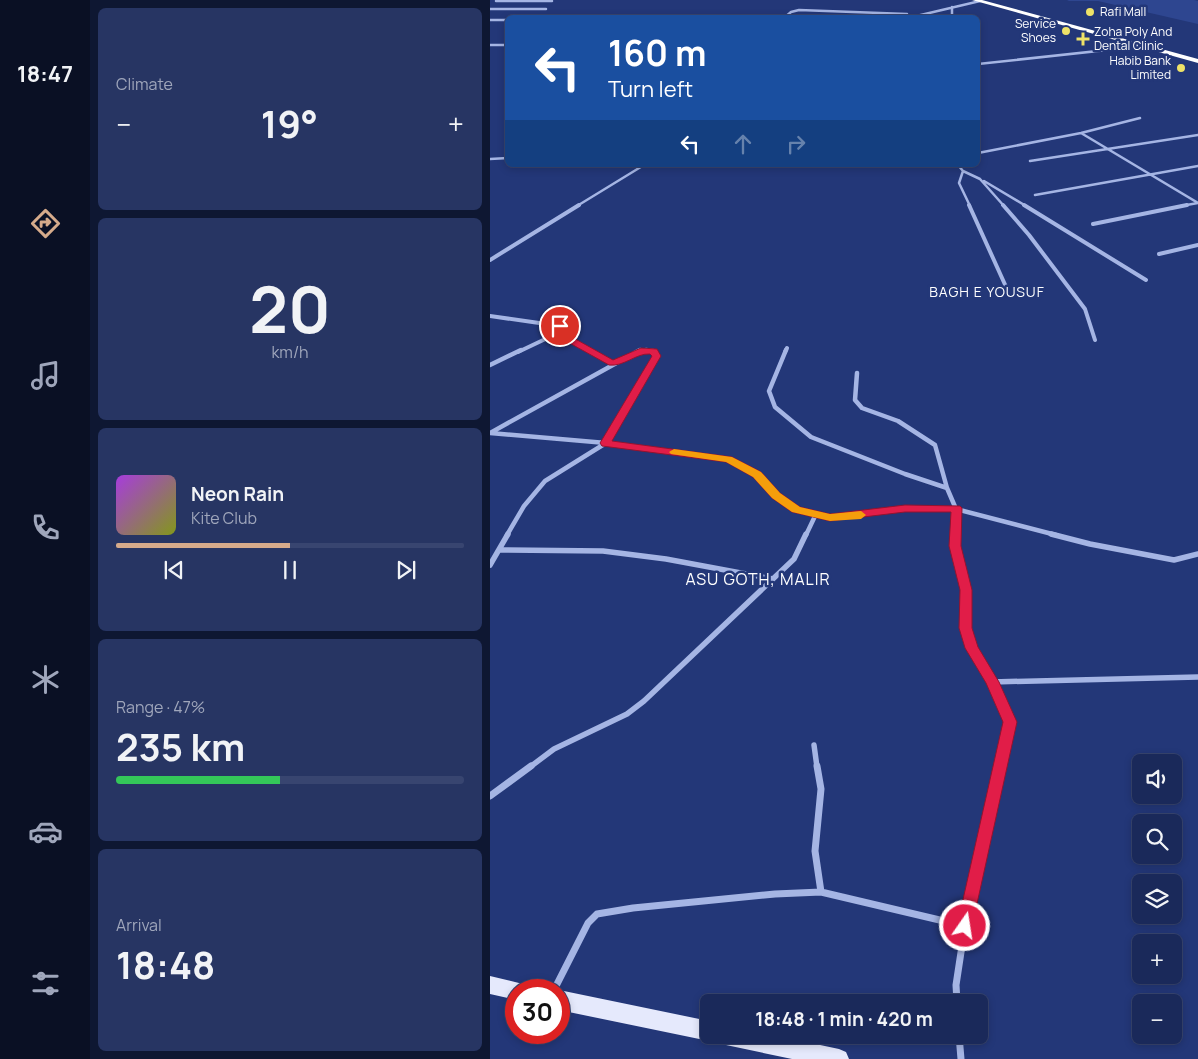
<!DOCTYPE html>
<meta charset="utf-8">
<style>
:root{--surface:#1a295a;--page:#273563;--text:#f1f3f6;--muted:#9fa6bb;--line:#384570;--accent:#d6ab8b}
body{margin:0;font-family:Manrope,sans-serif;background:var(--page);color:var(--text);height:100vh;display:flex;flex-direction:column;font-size:19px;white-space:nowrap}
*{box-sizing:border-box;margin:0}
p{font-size:16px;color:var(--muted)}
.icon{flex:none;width:28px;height:28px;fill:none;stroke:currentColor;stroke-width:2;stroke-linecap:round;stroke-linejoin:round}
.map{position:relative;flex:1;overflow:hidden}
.sheet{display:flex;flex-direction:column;gap:8px;padding:8px;background:#0e1732;width:400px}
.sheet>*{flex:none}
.hud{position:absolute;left:15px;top:15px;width:475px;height:152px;border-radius:8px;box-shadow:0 2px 8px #0003,0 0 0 1px var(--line);background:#1a4fa0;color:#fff;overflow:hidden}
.tools{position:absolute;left:642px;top:754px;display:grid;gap:10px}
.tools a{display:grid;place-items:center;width:50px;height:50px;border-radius:8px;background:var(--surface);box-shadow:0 2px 8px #0003,0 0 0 1px var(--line);font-size:25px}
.speed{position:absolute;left:15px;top:979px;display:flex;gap:10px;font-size:25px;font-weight:700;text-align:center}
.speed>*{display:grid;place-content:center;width:65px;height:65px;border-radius:50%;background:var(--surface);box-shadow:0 2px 8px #0003,0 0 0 1px var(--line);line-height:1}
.speed .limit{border:8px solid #d22;background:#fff;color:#111}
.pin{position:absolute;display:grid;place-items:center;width:42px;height:42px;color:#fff;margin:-21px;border:2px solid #fff;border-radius:50%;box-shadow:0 1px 5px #0007}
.me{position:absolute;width:55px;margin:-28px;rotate:13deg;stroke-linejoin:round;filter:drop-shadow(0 0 4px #0008)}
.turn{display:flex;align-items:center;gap:18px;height:105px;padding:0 20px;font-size:22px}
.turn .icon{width:65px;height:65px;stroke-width:2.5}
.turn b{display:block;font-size:35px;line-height:42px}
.lanes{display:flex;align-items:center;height:48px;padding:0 20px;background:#0003;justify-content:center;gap:25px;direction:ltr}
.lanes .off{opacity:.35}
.big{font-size:38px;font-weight:700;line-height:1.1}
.sheet .tile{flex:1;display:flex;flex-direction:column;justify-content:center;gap:8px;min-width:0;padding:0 18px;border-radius:8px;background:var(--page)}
.sheet .dial{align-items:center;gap:0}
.dial b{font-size:65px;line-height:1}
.song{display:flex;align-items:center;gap:15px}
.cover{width:60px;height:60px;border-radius:8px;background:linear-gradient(135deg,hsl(280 70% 55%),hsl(70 70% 35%))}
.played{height:5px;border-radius:2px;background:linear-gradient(90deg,var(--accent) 50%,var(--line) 50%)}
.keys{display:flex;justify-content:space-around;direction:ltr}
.heat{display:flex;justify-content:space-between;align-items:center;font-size:28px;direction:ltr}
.charge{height:8px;border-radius:4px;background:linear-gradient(90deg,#34c759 47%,var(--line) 0)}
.trip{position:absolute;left:210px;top:994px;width:288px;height:50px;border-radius:8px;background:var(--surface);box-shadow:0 2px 8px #0003,0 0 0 1px var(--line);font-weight:700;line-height:50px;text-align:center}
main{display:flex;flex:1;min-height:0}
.dock{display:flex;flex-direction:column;width:90px;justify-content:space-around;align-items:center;background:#0a1024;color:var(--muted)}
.dock .icon{width:35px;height:35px}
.dock .on{color:var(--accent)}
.dock b{font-size:22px;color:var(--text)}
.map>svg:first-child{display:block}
.green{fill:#2e4690}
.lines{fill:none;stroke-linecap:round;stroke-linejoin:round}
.street-far4{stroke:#a5b5e4;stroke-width:2.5}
.street-far3{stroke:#a5b5e4;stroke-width:4}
.street-far2{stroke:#a5b5e4;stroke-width:4.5}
.street-far1{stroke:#a5b5e4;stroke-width:5.5}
.street{stroke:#a5b5e4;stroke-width:7}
.primary{fill:#e5e9fc;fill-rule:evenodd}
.highway{fill:#fff;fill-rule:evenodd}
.route{fill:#e11d48;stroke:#92132f}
.slow{fill:#f59e0b}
.poi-dot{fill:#eee268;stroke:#233778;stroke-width:2}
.labels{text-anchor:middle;stroke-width:5;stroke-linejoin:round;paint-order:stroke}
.far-poi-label{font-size:12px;fill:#fff;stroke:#233778;text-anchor:start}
.far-neighbourhood-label{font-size:14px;letter-spacing:1px;fill:#fff;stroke:#233778}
.neighbourhood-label{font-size:16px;letter-spacing:1px;fill:#fff;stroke:#233778}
</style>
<main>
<nav class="dock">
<b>18:47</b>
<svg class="icon on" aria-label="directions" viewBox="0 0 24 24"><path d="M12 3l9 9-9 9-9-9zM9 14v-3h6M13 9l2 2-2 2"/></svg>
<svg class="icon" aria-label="music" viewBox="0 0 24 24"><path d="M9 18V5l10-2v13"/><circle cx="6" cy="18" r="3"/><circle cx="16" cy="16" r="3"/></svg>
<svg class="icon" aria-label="phone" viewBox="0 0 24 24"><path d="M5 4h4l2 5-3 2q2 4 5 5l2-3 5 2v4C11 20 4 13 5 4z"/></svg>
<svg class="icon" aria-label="climate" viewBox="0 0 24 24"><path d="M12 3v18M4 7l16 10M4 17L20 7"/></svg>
<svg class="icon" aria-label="car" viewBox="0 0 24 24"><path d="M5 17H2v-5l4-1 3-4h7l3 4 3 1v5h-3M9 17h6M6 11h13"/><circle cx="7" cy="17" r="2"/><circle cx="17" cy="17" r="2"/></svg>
<svg class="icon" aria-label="filters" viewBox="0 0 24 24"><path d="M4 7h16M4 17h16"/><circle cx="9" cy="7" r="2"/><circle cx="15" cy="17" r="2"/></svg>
</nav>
<section class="sheet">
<div class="tile"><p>Climate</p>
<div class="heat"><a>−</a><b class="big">19°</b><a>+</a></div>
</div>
<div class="tile dial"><b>20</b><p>km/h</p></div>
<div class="tile">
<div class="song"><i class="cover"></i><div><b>Neon Rain</b><p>Kite Club</p></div></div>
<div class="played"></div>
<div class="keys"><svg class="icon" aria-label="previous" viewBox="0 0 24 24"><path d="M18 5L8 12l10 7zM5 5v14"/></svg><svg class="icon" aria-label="pause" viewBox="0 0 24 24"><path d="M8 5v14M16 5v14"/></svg><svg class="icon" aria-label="next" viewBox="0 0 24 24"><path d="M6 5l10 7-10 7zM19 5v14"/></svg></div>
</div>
<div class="tile"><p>Range · 47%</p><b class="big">235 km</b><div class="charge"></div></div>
<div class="tile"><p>Arrival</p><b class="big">18:48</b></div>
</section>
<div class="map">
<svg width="708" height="1059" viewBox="0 0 708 1059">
<rect width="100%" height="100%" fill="#233778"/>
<path class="green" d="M579,0H704L708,1V24L608,1H577Z"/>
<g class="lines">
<path class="street-far4" d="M6,1H62
M462,7V18
M0,9H56
M294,18L301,12L309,10L417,14L416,18
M418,18L490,1
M0,20H18
M0,45H18
M488,64L654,46
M591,133L708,203
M488,153L591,133L650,118
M0,159L18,158
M540,161L708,135
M285,165H295
M468,165L473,171L490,179L514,206
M473,171L469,183L480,206
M494,181L536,206
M545,195L708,166
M87,206L154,165
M691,206L708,203"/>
<path class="street-far3" d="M479,205L517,289
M513,205L539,235L595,309L605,340
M534,205L656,280
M603,224L697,205
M669,254L708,245
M0,260L89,205
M0,316L70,326L72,328L68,333L101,352
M28,352L68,333
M148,352L151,350L163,352
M295,352L297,348"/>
<path class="street-far2" d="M99,350L123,364
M296,350L279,391L285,407L321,437L415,474L457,488L466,509L465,535
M0,365L31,350
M367,373L365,400L372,408L408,421L445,445L457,488
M0,433L116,443L238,459L267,475L286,495L306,509L340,517L415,508L466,509L566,535
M0,433L150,350
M17,535L34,506L55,481L116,443L166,356L163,351L156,350
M316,535L326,514"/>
<path class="street-far1" d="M465,534V546L476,590V628L481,648L502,682L520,722L510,767
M561,534L600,544L684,560L708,554
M10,550L113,551L176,559L283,579
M0,565L18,534
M502,682L708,677
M324,745L327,767
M40,767L64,749L137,714L154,701L304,559L316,534"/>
<path class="street" d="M327,766L331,789L325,851L331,892
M0,796L41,766
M64,990L98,923L107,914L143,908L285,894L331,892L475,926
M467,1002L466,985L475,926L510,766
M469,1035L471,1059"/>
<path class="primary" d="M0,976L33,984L35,990H26V1000L0,994Z
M69,990L219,1021V1035H283L349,1049L356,1052L359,1059H302L236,1045L229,1042L227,1036L219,1041L69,1010Z"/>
<path class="highway" d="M482,0H492L708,59V63Z"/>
</g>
<path class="route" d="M70,323L77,328L73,332L123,360L151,348L167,349L171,356L122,441L242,457L271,472L290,493L310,507L340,514L415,505L470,506L472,508L471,546L482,590V628L488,647L509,682L527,722L481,931L475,934L469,931L467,926L513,722L496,683L475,648L469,628L470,590L459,546L461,512H415L340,521L302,512L282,498L263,477L236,462L112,446L110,443L162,356L160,354C146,353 134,367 119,365L65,335L64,333L68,328L66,326Z"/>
<path class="slow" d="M184,449L242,457L271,472L290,493L310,507L340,514L371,511L376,515L371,519L340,521L302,512L282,498L263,477L236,462L181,454L179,452Z"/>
<g class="poi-dot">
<circle cx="600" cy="12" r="5"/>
<circle cx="576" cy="31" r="5"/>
<path d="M590.5 31.5h5v5h5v5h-5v5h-5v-5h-5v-5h5z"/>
<circle cx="691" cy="68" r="5"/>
</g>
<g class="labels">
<g class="far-poi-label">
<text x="610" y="16">Rafi Mall</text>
<text x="566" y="28" text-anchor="end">Service<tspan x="566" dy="14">Shoes</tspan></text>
<text x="604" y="36">Zoha Poly And<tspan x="604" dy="14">Dental Clinic</tspan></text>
<text x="681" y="65" text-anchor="end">Habib Bank<tspan x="681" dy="14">Limited</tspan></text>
</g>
<g class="far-neighbourhood-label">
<text x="497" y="297">BAGH E YOUSUF</text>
</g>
<g class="neighbourhood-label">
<text x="268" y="585">ASU GOTH, MALIR</text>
</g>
</g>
</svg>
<div class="tools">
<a><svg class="icon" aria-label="sound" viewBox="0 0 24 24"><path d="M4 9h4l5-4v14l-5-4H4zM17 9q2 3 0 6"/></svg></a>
<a><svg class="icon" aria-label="search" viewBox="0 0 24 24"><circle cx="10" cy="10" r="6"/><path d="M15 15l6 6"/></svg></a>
<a><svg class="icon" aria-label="layers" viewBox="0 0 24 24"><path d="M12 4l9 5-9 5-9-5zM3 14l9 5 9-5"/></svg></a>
<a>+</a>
<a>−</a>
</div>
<div class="speed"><div class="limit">30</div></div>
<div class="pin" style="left:70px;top:326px;background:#d93025"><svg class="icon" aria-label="arrive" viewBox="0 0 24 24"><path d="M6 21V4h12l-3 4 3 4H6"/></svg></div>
<svg class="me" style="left:475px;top:926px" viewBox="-20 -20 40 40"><circle r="17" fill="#e11d48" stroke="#fff" stroke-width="3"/><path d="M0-11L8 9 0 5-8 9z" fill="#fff"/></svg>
<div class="trip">18:48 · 1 min · 420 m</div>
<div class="hud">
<div class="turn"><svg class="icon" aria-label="left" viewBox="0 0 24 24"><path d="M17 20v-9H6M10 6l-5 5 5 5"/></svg><div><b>160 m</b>Turn left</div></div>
<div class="lanes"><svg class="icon" aria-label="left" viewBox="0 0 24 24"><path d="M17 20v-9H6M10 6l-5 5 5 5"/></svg><svg class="icon off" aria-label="ahead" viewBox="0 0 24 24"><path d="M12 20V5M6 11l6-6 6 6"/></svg><svg class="icon off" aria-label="right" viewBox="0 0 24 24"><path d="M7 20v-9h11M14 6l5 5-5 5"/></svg></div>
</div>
</div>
</main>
